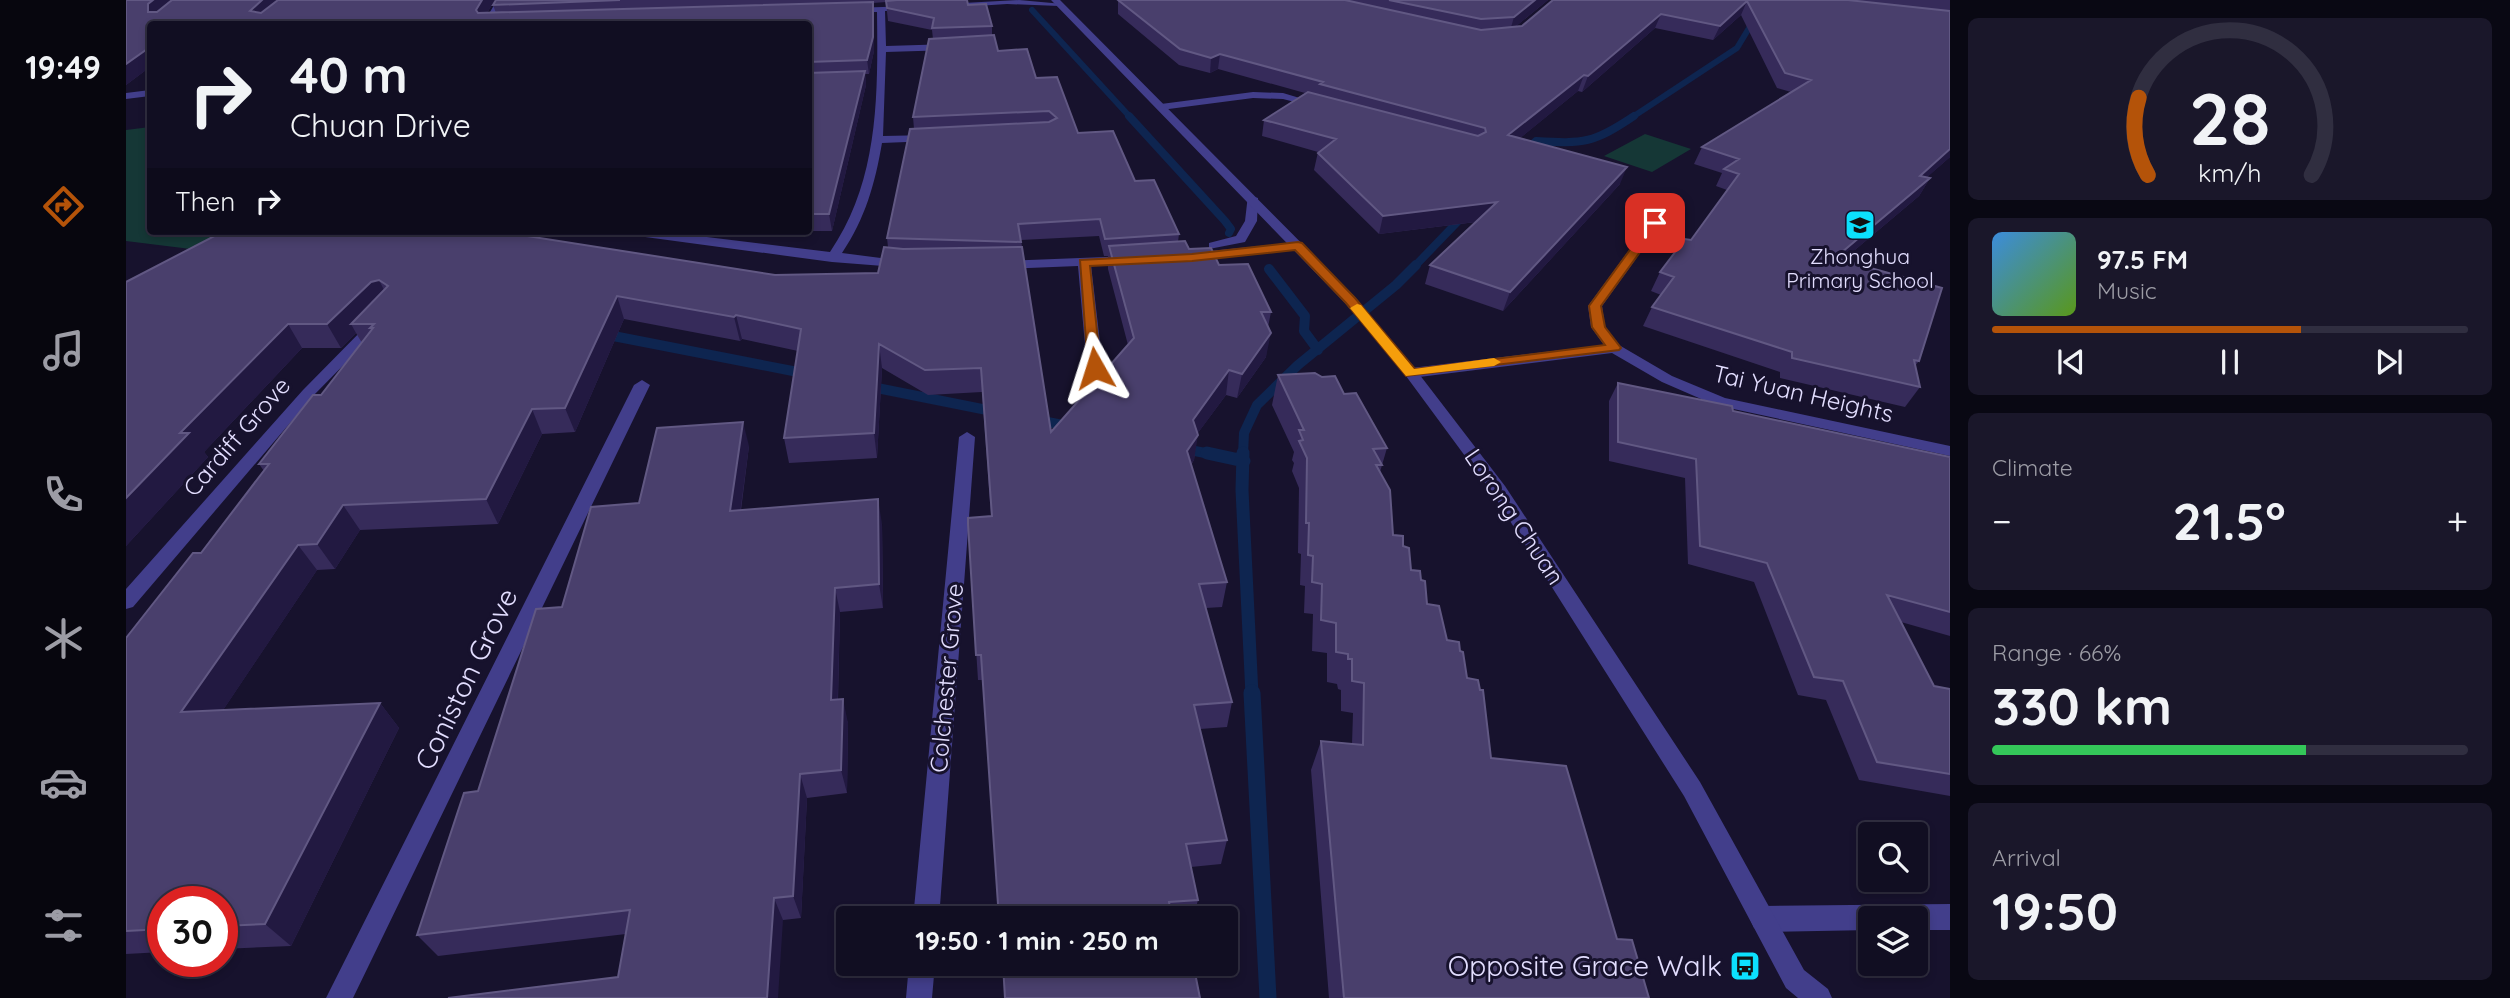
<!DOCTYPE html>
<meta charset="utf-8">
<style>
:root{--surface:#110e22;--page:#1a172a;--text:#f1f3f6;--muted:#9c9ca5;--line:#302e40;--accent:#b45309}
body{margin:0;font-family:Quicksand,sans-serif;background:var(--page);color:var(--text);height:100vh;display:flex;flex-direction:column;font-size:26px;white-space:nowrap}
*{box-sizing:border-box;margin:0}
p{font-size:23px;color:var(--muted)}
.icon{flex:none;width:38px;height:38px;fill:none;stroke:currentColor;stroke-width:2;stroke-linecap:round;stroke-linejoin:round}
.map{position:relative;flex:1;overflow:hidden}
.drawer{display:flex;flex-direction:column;gap:18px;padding:18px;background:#090813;width:560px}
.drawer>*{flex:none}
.banner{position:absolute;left:21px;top:21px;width:665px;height:214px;border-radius:7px;box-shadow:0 4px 10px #0003,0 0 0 2px var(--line);background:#110e22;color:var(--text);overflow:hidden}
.fabs{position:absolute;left:1732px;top:822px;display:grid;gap:14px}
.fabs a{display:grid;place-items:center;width:70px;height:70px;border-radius:7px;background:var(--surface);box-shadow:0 4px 10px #0003,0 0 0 2px var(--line);font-size:35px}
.speed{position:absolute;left:21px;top:886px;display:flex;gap:14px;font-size:35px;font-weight:700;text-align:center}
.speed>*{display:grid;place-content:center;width:91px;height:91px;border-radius:50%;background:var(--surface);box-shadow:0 4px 10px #0003,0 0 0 2px var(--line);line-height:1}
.speed .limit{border:10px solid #d22;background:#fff;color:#111}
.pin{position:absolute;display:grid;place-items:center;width:60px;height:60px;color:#fff;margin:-30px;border-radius:14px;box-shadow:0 4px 10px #0006}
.me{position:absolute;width:77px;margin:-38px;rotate:354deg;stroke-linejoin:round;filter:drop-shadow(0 0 5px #0008)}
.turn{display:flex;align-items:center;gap:24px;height:147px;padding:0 28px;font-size:32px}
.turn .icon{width:91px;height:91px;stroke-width:2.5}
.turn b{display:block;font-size:49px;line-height:60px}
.then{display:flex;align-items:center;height:66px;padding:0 28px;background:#0003;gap:14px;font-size:26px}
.big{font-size:52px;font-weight:700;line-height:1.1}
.drawer .card{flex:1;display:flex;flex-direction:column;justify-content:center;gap:10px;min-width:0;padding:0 24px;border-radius:10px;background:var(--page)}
.drawer .dial{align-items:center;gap:0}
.dial svg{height:182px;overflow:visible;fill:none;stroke:var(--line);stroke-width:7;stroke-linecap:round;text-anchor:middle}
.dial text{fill:var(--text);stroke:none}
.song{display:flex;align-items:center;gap:21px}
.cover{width:84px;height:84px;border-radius:10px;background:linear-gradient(135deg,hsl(210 70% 55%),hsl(90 70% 35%))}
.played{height:7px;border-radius:4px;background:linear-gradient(90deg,var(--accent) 65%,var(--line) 65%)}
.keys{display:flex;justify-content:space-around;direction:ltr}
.heat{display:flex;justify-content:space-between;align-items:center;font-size:38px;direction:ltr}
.charge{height:10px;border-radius:5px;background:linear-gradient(90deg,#34c759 66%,var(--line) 0)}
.trip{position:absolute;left:710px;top:906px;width:402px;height:70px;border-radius:7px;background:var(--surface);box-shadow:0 4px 10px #0003,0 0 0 2px var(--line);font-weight:700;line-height:70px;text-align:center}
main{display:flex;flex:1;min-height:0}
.tabs{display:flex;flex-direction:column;width:126px;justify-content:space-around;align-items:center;background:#07060e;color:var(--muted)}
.tabs .icon{width:49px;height:49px}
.tabs .on{color:var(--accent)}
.tabs b{font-size:32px;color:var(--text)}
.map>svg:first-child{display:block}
.green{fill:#153736}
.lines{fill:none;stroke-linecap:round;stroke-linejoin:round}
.stream-far4{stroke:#0e2550;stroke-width:6}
.stream-far3{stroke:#0e2550;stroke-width:8}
.stream-far2{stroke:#0e2550;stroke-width:10}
.stream-far1{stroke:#0e2550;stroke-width:13}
.stream{stroke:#0e2550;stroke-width:17}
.minor{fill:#423e8b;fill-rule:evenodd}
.tertiary{fill:#423e8b;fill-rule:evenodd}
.wall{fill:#362b5a;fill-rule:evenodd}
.shaded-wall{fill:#221941}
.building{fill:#493f6c;stroke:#615883;stroke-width:2}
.route{fill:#b45309;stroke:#753606;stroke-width:2}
.slow{fill:#f59e0b}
.labels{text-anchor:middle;stroke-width:6;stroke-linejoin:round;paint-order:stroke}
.far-poi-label{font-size:21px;fill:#e3deff;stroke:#17122d}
.street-label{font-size:24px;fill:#e3deff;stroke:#17122d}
.near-street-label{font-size:28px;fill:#e3deff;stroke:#17122d}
.near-poi-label{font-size:28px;fill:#e3deff;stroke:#17122d;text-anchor:end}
</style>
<main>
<nav class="tabs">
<b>19:49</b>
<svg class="icon on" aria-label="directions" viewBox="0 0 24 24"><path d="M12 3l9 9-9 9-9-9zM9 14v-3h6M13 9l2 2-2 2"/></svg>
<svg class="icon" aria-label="music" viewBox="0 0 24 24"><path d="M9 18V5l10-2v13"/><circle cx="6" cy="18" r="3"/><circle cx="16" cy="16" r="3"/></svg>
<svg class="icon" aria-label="phone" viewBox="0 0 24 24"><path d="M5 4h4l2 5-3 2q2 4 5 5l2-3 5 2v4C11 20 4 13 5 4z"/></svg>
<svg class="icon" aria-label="climate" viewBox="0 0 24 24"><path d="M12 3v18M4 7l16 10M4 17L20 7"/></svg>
<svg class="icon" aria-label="car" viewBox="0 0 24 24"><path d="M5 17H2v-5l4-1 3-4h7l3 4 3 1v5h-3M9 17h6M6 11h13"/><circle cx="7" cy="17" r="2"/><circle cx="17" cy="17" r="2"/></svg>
<svg class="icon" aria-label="filters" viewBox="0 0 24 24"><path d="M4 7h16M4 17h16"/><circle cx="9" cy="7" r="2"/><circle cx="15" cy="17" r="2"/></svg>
</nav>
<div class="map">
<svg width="1824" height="998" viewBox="0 0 1824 998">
<rect width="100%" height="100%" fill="#17122d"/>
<path class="green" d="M24,127V231H148L105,254L0,241V130Z
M1519,134L1565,149L1526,172L1478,156Z"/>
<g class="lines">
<path class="stream-far4" d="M906,10L1005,118
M1505,118L1611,48L1640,0"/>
<path class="stream-far3" d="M1003,116L1099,221L1105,229L1103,233
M1399,152L1410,141C1458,144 1468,143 1508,116
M1288,267L1340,213"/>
<path class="stream-far2" d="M1143,269L1179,316L1178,331L1192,350
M477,334L682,374
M741,386L871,412
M906,419L947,427
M1054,448L1089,455
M1117,455L1118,433L1131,405L1172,365L1270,285L1290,265"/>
<path class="stream-far1" d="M1081,453L1118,461
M1117,453L1116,490L1126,695"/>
<path class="stream" d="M1126,693L1142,998"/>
<path class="minor" d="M371,0H379L365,24H357Z
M893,0L937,4L933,6L881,4L819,8L815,6L819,4Z
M788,6L785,10L759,11L760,46L825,44L830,47L825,50L760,52L757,136L805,135L810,138L805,141L756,143C749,184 739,219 716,253L778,261L785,265L783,268L706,262L497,234L495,231H532L704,252C753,181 752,95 751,12H725L721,10L725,8Z
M24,90V96L0,99V93Z
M1127,92L1157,93L1197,105L1192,108L1157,99L1127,98L1035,110L1030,107L1035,104Z
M1122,195L1132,198L1131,221L1119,242L1083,249V243L1110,236L1119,221Z
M1544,199L1550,203L1476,306L1479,327L1493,345L1546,376L1599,398L1824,446V456L1589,405L1536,382L1486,353L1285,378L1277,373L1285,368L1478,345L1465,327L1462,306L1540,200Z
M1172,242L1177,243V249L1064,261L1058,257L1064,253Z
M1005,256L1012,260L1010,263L965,265L977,368L969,373L961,368L952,266L876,269L869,265L876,261Z
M250,320L255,321V327L187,396L7,607L0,609V589L177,390L245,321Z
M516,380L524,385L227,998H200L508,385Z
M841,432L849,437L813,919H787L833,437Z
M1824,904V930H1790V919H1745V930L1637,932L1628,928L1624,919L1628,910L1637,906Z
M783,964H809L806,998H780Z"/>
<path class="tertiary" d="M925,0H934L1229,297L1290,370L1379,486L1574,782L1678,970L1702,989L1706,998H1672L1660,988L1558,796L1367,494L1280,376L1219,303Z"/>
</g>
<path class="wall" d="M0,0H369L361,13H370L367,5L370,0H841L842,5L866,26V35L872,51L910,78L952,133L1009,181L1053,234L1052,242L1093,265L1145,312L1142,327L1140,357L1111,398L1100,395L1071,434L1068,460L1065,465L1101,582L1096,607L1080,608L1106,702L1101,727L1074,729L1101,840L1095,864L1065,867L1072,900L1067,919H873L857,680H852L842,524L865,516L856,392L802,395L756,368L751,458L663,463L658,438L672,351L616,339L614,341L498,319L449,432L416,434L372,524L234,530L209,569L191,570L97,710L254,703L273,728L165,946L96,949V901H37V952L0,954V638L75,553L138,471L133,464L195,395L236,343L230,333L215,348H176L78,452L82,457L0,546V282L649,275L752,273L762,247L761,238L788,129L787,117L807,39L806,30L762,21L760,2L747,3L748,15V51L743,74H739L740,85L706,231H682V24H24V67L0,85ZM973,236L978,256H982V269L1002,345L925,432L895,240Z
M992,0H1422L1389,27L1396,26L1427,0H1824V157L1801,177L1804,178L1793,196L1717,260L1793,361L1789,366L1794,387L1779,407L1654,378V372L1517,326L1526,307L1535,295L1525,291L1534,272L1565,240L1601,190L1590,186L1596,173L1568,164L1576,147L1665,92L1651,88L1615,15L1587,40L1529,28L1456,92L1452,91L1394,138L1494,184L1377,311L1299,284L1304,265L1350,222L1253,234L1188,170L1192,152L1136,136L1138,120L1179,93L1092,69L1084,73L1053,65L992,14Z
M617,231H682L617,232Z
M1152,375L1218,394L1261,448L1254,472L1267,535L1277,546L1285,570L1295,580L1301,604L1321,640L1334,651L1341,678L1365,758L1491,939L1523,998H1203L1185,770L1195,741L1226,744L1227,713L1215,711V690L1212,689L1211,684L1201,682V653L1186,651L1187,614L1178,613L1179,586L1174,585L1175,554L1172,553L1173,488L1166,471L1168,463L1166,460L1168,452L1146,405Z
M1492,383L1607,411L1824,457V636L1775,622L1808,686L1824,689V796L1733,780L1700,700L1672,695L1628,582L1562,564L1559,478L1483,461V401Z
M623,446L615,510L756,524L757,608L714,612L712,699L722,723L721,793L681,798L675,918L657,920L492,977L500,934L312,956L291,935L352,791L436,607L513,503Z"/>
<path class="shaded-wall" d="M27,0H51L29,17L22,12V4Z
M136,0H157L130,24L124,11Z
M356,0H369L355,23L350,10Z
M1409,0H1422L1384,31L1388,17Z
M1621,1L1615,15L1587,40L1594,26Z
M747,2L748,15V51L743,74L741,60Z
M1535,14L1529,28L1456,92L1462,76Z
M24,47V67L0,85V64Z
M1094,54L1092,69L1084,73L1085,58Z
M739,71L740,85L706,231L703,214Z
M1458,75L1452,91L1377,152L1382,135Z
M1824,149V157L1783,193L1794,176Z
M1501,167L1494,184L1377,311L1384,292Z
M1804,178L1793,196L1698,276L1709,258Z
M1371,202L1365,220L1253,234L1257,216Z
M253,280L265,304L225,324L230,333L215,348L201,324L245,282Z
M491,296L498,319L449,432L439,408Z
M610,315L616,339L614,341L608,317Z
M162,324L176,348L78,452L82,457L0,546V498L54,433Z
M1145,333L1140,357L1111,398L1116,374Z
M753,344L756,368L751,458L748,433Z
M1103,370L1100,395L1063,445L1067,420Z
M406,409L416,434L372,524L360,499Z
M617,422L623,446L611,536L604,511Z
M1072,435L1068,460L1057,476L1061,451Z
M752,499L756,524L757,608L753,584Z
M217,505L234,530L209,569L191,544Z
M172,545L191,570L79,737L55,712Z
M709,588L714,612L711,724L705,700Z
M717,699L722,723L721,793L715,770Z
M254,703L273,728L165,946L139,924Z
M674,774L681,798L675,918L667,896Z
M648,898L657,920L652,998H641Z"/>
<path class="building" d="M0,0H27L22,4V12H31L46,0H136L124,11L135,13L152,0H356L350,10L352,13L747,2V37L741,60L682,62V24H103L63,20L57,24H24V47L0,64Z
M370,0H494L367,5Z
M771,0H841L842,5L860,4L866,26L806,28L808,18L761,8L760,1Z
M992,0H1219L1355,30L1396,26L1427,0H1722L1824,11V149L1794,176L1804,178L1709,258L1816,288L1793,361L1788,360L1794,387L1666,358V352L1526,307L1548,277L1534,272L1559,239L1565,240L1613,174L1598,169L1613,159L1576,147L1685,80L1659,73L1621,1L1594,26L1535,14L1462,76L1458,75L1382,135L1501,167L1384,292L1304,265L1371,202L1257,216L1192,153L1210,139L1138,120L1182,92L1352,136L1360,132L1359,128L1194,84L1197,82L1094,54L1085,58L1054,49Z
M1263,0H1409L1388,17L1355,19Z
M868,35L872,51L901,49L910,78L931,77L952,133L987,131L1009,181L1028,180L1053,234L979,239L974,219L892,224L895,242L761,238L784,129L923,122L931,118L923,111L787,117L803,39Z
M739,71L703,214H682V73Z
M98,231H370L649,275L752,273L758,247L777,249L896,247L925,432L1008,338L983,246L1059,241L1063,249L1085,248L1093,265L1122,264L1145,312H1135L1145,333L1116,374L1103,370L1067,420L1072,435L1061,451L1101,582L1073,584L1106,702L1068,705L1101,840L1060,844L1072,900L1043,902L1046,919H873L855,655H850L842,524V518L866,516L855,368L799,370L753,344L748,433L658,438L675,329L610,315L608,317L491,296L439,408L406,409L360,499L217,505L191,544L172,545L55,712L254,703L139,924L96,926V901H37V929L0,931V638L67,553H75L143,464H133L187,395H195L247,328H244L248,324H225L262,286L253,280L245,282L201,324H162L54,433H63L0,498V282Z
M1189,373L1196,377L1209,376L1218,394L1230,393L1261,448L1247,449L1256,465H1250L1264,490L1267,535L1277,536V546L1283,548L1285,570L1294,571L1295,580L1299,581L1301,604L1313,606L1321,640L1333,642L1334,651L1337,652L1341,678L1352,680L1354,690H1357L1365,758L1440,766L1491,939L1506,940L1523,998H1218L1195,741L1237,745L1238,683L1226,681V659H1222V654L1210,652V623L1195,620L1196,584L1186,582L1187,556L1182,555L1183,523H1180L1181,458L1173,441L1177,440L1173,430H1178L1152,375Z
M1492,383L1606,406L1607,411L1824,457V612L1761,595L1808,686L1824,689V774L1751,762L1717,681L1688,677L1641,563L1574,546L1570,459L1492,442Z
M617,422L604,511L752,499L753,584L709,588L705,700L717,699L715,770L674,774L667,896L648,898L641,998H322L492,977L504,910L291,935L338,793L352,791L410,609L436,607L465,507L513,503L531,428Z
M877,964H1055L1056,970L1068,968L1074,998H879Z"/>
<path class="route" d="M1529,220L1535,223L1475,306L1479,327L1495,348L1493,350L1280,376L1220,303L1169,250L1066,261L964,266L975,368L969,372L962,368L954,260L1066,254L1172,242L1176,243L1229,298L1289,369L1479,345L1466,327L1463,306L1525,221Z"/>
<path class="slow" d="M1231,304L1235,305L1288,369L1368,358L1375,362L1368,366L1280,376L1224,308Z"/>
<defs>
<g id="school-square" transform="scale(1.575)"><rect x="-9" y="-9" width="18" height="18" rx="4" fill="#0ce0fd" stroke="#17122d"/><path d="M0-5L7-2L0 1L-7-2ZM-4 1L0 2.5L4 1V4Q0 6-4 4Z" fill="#111"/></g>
<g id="bus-square" transform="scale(1.575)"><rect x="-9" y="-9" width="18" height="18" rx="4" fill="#0ce0fd" stroke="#17122d"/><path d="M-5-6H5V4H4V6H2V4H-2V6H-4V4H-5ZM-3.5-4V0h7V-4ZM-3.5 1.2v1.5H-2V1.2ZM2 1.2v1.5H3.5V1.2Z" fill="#111"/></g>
</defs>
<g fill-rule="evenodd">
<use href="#school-square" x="1734" y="225"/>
<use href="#bus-square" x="1619" y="966"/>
</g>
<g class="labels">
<g class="far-poi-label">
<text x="1734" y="264">Zhonghua<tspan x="1734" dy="24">Primary School</tspan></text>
</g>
<g class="street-label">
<text transform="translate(1677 394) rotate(13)" y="8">Tai Yuan Heights</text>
<text transform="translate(111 437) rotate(-49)" y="8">Cardiff Grove</text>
<text transform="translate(1388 517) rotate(56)" y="8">Lorong Chuan</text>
<text transform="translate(821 678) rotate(-85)" y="8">Colchester Grove</text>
</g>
<g class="near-street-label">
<text transform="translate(340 679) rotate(-64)" y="10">Coniston Grove</text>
</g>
<g class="near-poi-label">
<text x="1596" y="976">Opposite Grace Walk</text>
</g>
</g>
</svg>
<div class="fabs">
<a><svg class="icon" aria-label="search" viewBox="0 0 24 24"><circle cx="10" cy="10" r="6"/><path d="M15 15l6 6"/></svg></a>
<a><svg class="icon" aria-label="layers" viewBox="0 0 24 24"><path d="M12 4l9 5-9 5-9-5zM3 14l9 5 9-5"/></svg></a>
</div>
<div class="speed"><div class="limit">30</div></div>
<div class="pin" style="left:1529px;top:223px;background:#d93025"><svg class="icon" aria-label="arrive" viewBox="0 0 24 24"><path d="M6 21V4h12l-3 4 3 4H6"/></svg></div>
<svg class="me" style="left:969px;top:368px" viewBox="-20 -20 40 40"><path d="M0-17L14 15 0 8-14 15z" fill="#b45309" stroke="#fff" stroke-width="4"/></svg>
<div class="trip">19:50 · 1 min · 250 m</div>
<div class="banner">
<div class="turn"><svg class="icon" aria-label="right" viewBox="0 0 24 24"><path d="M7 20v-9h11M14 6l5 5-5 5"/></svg><div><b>40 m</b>Chuan Drive</div></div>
<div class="then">Then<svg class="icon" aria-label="right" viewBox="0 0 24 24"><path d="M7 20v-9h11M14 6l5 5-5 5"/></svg></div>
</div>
</div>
<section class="drawer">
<div class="card dial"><svg viewBox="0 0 100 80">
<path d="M14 69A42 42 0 1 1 86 69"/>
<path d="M14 69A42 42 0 0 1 10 35" stroke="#b45309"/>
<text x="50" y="56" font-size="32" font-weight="700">28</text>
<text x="50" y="72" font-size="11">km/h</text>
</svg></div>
<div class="card">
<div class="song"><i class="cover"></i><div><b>97.5 FM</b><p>Music</p></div></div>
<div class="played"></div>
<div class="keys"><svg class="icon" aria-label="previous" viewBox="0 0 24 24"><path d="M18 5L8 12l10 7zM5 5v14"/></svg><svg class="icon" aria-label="pause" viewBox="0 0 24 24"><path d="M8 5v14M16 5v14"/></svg><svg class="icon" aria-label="next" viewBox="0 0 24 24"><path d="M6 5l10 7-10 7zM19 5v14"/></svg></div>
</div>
<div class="card"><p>Climate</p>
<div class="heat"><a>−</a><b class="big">21.5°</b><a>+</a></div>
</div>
<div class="card"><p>Range · 66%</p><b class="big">330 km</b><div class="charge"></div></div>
<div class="card"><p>Arrival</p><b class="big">19:50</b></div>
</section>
</main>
